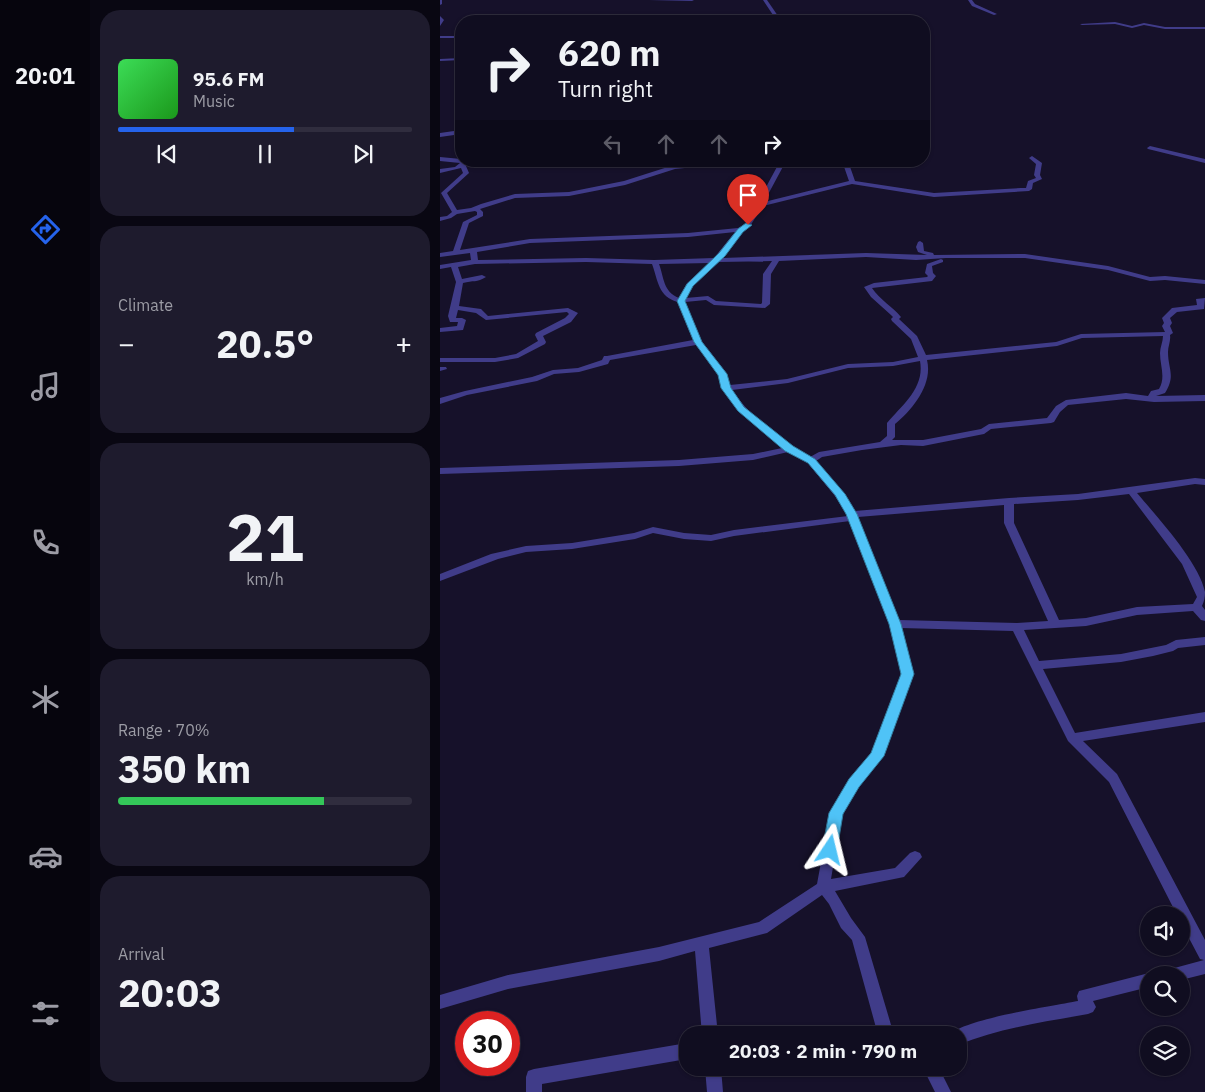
<!DOCTYPE html>
<meta charset="utf-8">
<style>
:root{--surface:#100d20;--page:#1e1b2d;--text:#f1f3f6;--muted:#9c9ca5;--line:#302d3e;--accent:#2563eb}
body{margin:0;font-family:"IBM Plex Sans",sans-serif;background:var(--page);color:var(--text);height:100vh;display:flex;flex-direction:column;font-size:19px;white-space:nowrap}
*{box-sizing:border-box;margin:0}
p{font-size:16px;color:var(--muted)}
.icon{flex:none;width:28px;height:28px;fill:none;stroke:currentColor;stroke-width:2;stroke-linecap:round;stroke-linejoin:round}
.map{position:relative;flex:1;overflow:hidden}
.details{display:flex;flex-direction:column;gap:10px;padding:10px;background:#090712;width:350px}
.details>*{flex:none}
.banner{position:absolute;left:15px;top:15px;width:475px;height:152px;border-radius:20px;box-shadow:0 1px 4px #0004,0 0 0 1px var(--line);background:#100d20;color:var(--text);overflow:hidden}
.tools{position:absolute;left:700px;top:906px;display:grid;gap:10px}
.tools a{display:grid;place-items:center;width:50px;height:50px;border-radius:50%;background:var(--surface);box-shadow:0 1px 4px #0004,0 0 0 1px var(--line);font-size:25px}
.speed{position:absolute;left:15px;top:1011px;display:flex;gap:10px;font-size:25px;font-weight:700;text-align:center}
.speed>*{display:grid;place-content:center;width:65px;height:65px;border-radius:50%;background:var(--surface);box-shadow:0 1px 4px #0004,0 0 0 1px var(--line);line-height:1}
.speed .limit{border:8px solid #d22;background:#fff;color:#111}
.pin{position:absolute;display:grid;place-items:center;width:42px;height:42px;color:#fff;margin:-51px -21px;border-radius:50% 50% 50% 0;rotate:-45deg;box-shadow:0 0 5px #0007}
.pin .icon{rotate:45deg}
.me{position:absolute;width:55px;margin:-28px;rotate:10deg;stroke-linejoin:round;filter:drop-shadow(0 0 4px #0008)}
.turn{display:flex;align-items:center;gap:18px;height:105px;padding:0 20px;font-size:22px}
.turn .icon{width:65px;height:65px;stroke-width:2.5}
.turn b{display:block;font-size:35px;line-height:42px}
.lanes{display:flex;align-items:center;height:48px;padding:0 20px;background:#0003;justify-content:center;gap:25px;direction:ltr}
.lanes .off{opacity:.35}
.big{font-size:38px;font-weight:700;line-height:1.1}
.details .card{flex:1;display:flex;flex-direction:column;justify-content:center;gap:8px;min-width:0;padding:0 18px;border-radius:20px;background:var(--page)}
.details .dial{align-items:center;gap:0}
.dial b{font-size:65px;line-height:1}
.song{display:flex;align-items:center;gap:15px}
.cover{width:60px;height:60px;border-radius:8px;background:linear-gradient(135deg,hsl(130 70% 55%),hsl(120 70% 35%))}
.played{height:5px;border-radius:2px;background:linear-gradient(90deg,var(--accent) 60%,var(--line) 60%)}
.keys{display:flex;justify-content:space-around;direction:ltr}
.heat{display:flex;justify-content:space-between;align-items:center;font-size:28px;direction:ltr}
.charge{height:8px;border-radius:4px;background:linear-gradient(90deg,#34c759 70%,var(--line) 0)}
.trip{position:absolute;left:239px;top:1026px;width:288px;height:50px;border-radius:20px;background:var(--surface);box-shadow:0 1px 4px #0004,0 0 0 1px var(--line);font-weight:700;line-height:50px;text-align:center}
main{display:flex;flex:1;min-height:0}
.tabs{display:flex;flex-direction:column;width:90px;justify-content:space-around;align-items:center;background:#06050d;color:var(--muted)}
.tabs .icon{width:35px;height:35px}
.tabs .selected{color:var(--accent)}
.tabs b{font-size:22px;color:var(--text)}
.map>svg:first-child{display:block}
.lines{fill:none;stroke-linecap:round;stroke-linejoin:round}
.street{fill:#403c89;fill-rule:evenodd}
.route{fill:#4fc3f7;stroke:#337fa1}
</style>
<main>
<nav class="tabs">
<b>20:01</b>
<svg class="icon selected" aria-label="directions" viewBox="0 0 24 24"><path d="M12 3l9 9-9 9-9-9zM9 14v-3h6M13 9l2 2-2 2"/></svg>
<svg class="icon" aria-label="music" viewBox="0 0 24 24"><path d="M9 18V5l10-2v13"/><circle cx="6" cy="18" r="3"/><circle cx="16" cy="16" r="3"/></svg>
<svg class="icon" aria-label="phone" viewBox="0 0 24 24"><path d="M5 4h4l2 5-3 2q2 4 5 5l2-3 5 2v4C11 20 4 13 5 4z"/></svg>
<svg class="icon" aria-label="climate" viewBox="0 0 24 24"><path d="M12 3v18M4 7l16 10M4 17L20 7"/></svg>
<svg class="icon" aria-label="car" viewBox="0 0 24 24"><path d="M5 17H2v-5l4-1 3-4h7l3 4 3 1v5h-3M9 17h6M6 11h13"/><circle cx="7" cy="17" r="2"/><circle cx="17" cy="17" r="2"/></svg>
<svg class="icon" aria-label="filters" viewBox="0 0 24 24"><path d="M4 7h16M4 17h16"/><circle cx="9" cy="7" r="2"/><circle cx="15" cy="17" r="2"/></svg>
</nav>
<section class="details">
<div class="card">
<div class="song"><i class="cover"></i><div><b>95.6 FM</b><p>Music</p></div></div>
<div class="played"></div>
<div class="keys"><svg class="icon" aria-label="previous" viewBox="0 0 24 24"><path d="M18 5L8 12l10 7zM5 5v14"/></svg><svg class="icon" aria-label="pause" viewBox="0 0 24 24"><path d="M8 5v14M16 5v14"/></svg><svg class="icon" aria-label="next" viewBox="0 0 24 24"><path d="M6 5l10 7-10 7zM19 5v14"/></svg></div>
</div>
<div class="card"><p>Climate</p>
<div class="heat"><a>−</a><b class="big">20.5°</b><a>+</a></div>
</div>
<div class="card dial"><b>21</b><p>km/h</p></div>
<div class="card"><p>Range · 70%</p><b class="big">350 km</b><div class="charge"></div></div>
<div class="card"><p>Arrival</p><b class="big">20:03</b></div>
</section>
<div class="map">
<svg width="765" height="1092" viewBox="0 0 765 1092">
<rect width="100%" height="100%" fill="#16112a"/>
<g class="lines">
<path class="street" d="M0,0H2V4L0,5Z
M209,0H254L252,1Z
M323,0H327L338,16L348,21L335,18Z
M528,0H532L535,4L557,14L554,15L532,6Z
M0,16L4,20L0,26Z
M675,22L692,26L704,23L725,27H765V29H725L704,25L692,28L675,24L642,25L640,24Z
M0,36H21V38H0Z
M21,58V60L0,61V59Z
M21,130V134L0,137V133Z
M710,146L765,159V163L708,149L707,148Z
M592,156L602,163L600,175L602,179L593,183L592,189L589,191L494,197L412,184L323,206L310,226L302,231L283,258L426,253L487,255L478,252L476,247L478,242L480,241L483,243L484,251L493,253L494,255L585,254L668,266L710,277L725,276L765,280V284L725,280L710,281L668,270L585,258H506L476,260L426,257L339,261L331,274L330,304L325,308L274,305L266,300L245,302L262,342L287,374L290,385L347,379L408,364L453,362L478,357L471,339L452,321L451,319L453,317L451,315L431,297L424,287L434,283L487,277L488,276L485,273L487,264L501,259L503,260V262L492,266L493,273L496,276L492,281L432,288C440,300 452,306 461,317L459,319L477,336L486,355L616,342L641,334L725,332L722,326L724,323L722,318L732,308L757,305L756,299L765,298L764,309L737,312L730,318L732,323L730,326L733,333L730,335C731,341 728,346 728,352C728,369 736,376 725,393L716,396L765,395V401L714,402L686,399L628,405L620,412L614,422L611,423L551,429L544,434L483,446L461,445L422,450L382,457L376,461L402,492L415,511L569,498L638,494L755,478L765,479V485L755,484L697,493C717,517 759,562 765,592C765,597 764,602 762,606L765,610V621L761,620L753,611L697,615L646,626L584,630L599,661L681,654L726,645L736,640L765,637V645L738,648L733,651L713,656L681,662L603,669L635,733L765,712V722L643,741L677,774L765,940V974L741,980V975H725L727,970L764,960L760,959L741,923V915H737L669,782L628,741L573,631L461,628L474,674L443,756L418,787L402,814L391,879L455,868L470,853L475,851L480,853L482,857L464,877L395,891L411,918L425,937L454,1035H438L412,940L401,928L389,904L382,895L327,933L269,948L278,1035H262L255,951L219,961L68,989L0,1009V995L68,975L219,947L319,922L377,884L390,813L410,779L432,754L462,674L450,624L410,521L294,536L271,541L244,539L213,533L195,539L132,549L86,552L58,559L0,581V574L51,554L86,546L132,543L194,533L213,527L244,533L271,535L294,530L408,516L395,496L368,463L348,452L313,460L239,466L0,474V468L239,460L313,454L342,448L298,411L282,388L279,374L256,345L170,360L168,364L139,372L114,374L97,381L27,395L0,404V398L25,391L92,377L113,370L138,368L162,360L164,356H167L253,340L238,302C218,297 218,280 212,264L146,262L35,264L18,267L22,279L42,275L46,277C37,283 33,280 23,283L19,306L41,309L48,316L128,308L138,313L131,322L103,336L106,342L105,344L78,358L55,362H0V358H55L76,354L98,341L95,335L96,333L125,318L129,314L127,312L46,320L36,313L18,310L16,318H22L26,320L23,330L0,332V328L17,326L18,322H10L8,316L16,282L11,267L0,269V265L31,260L30,253L0,257V253L13,251L23,222L37,215V212L35,211L17,214L11,218L0,221V217L7,216L12,212L1,193L23,173L21,168L0,173V169L15,167L20,163L0,161V157L21,159V161L25,162L68,161L26,166L29,173L7,193L17,210L31,208L41,204L75,194L129,192L184,181L234,165L264,162L292,164L346,161L324,202L409,181L402,161H408L415,181L494,193L581,188H586L588,181L596,178L594,175L596,164L589,158ZM338,165L318,202L317,208L306,224L298,228L248,233L90,239L20,250L29,223L43,216V212L40,209L75,198L129,196L185,185L235,169L264,166L292,168ZM295,232L274,258L214,260L146,258L38,260L37,252L90,243L248,237ZM332,261L323,274L322,303L321,304L276,301L268,296L246,298L253,286L278,262ZM270,263L247,283L239,298C223,292 224,277 219,264ZM723,336C723,342 720,347 720,353C720,366 726,377 719,389L711,391L708,396L686,393L626,400L616,406L607,418L549,424L541,429L483,440H452L455,437V424C473,409 493,384 487,360L617,346L642,338ZM480,361C485,388 462,405 447,423V436L440,442L379,452L370,457C341,441 311,418 292,390L348,383L408,368L453,366ZM689,494L742,564L757,597L753,604L697,607L646,618L619,620L574,523V504L638,500ZM564,505V523L608,621L577,623L459,620L418,517Z
M0,367H6L7,369L0,371Z
M709,973L714,975H709V987L653,1001L656,1007L653,1012L648,1014C604,1022 559,1028 518,1045V1035H511C518,1020 618,1005 638,1001L637,996L639,991Z
M241,1044L248,1045V1061L241,1060L102,1084V1092H86V1077L88,1071L94,1069Z
M265,1068H281L283,1092H267Z
M483,1068H499L511,1092H495Z"/>
</g>
<path class="route" d="M306,223L312,225L303,232L285,256L253,286L245,301L262,342L287,374L291,388L304,407L353,446L375,459L405,494L417,514L461,624L474,674L444,756L419,787L403,814L397,850L395,855L390,857L385,855L382,850L389,813L409,779L431,753L461,674L449,624L406,514L395,495L368,463L345,451L298,411L281,388L278,375L254,342L237,301L247,284L279,253L298,229Z"/>
</svg>
<div class="tools">
<a><svg class="icon" aria-label="sound" viewBox="0 0 24 24"><path d="M4 9h4l5-4v14l-5-4H4zM17 9q2 3 0 6"/></svg></a>
<a><svg class="icon" aria-label="search" viewBox="0 0 24 24"><circle cx="10" cy="10" r="6"/><path d="M15 15l6 6"/></svg></a>
<a><svg class="icon" aria-label="layers" viewBox="0 0 24 24"><path d="M12 4l9 5-9 5-9-5zM3 14l9 5 9-5"/></svg></a>
</div>
<div class="speed"><div class="limit">30</div></div>
<div class="pin" style="left:308px;top:225px;background:#d93025"><svg class="icon" aria-label="arrive" viewBox="0 0 24 24"><path d="M6 21V4h12l-3 4 3 4H6"/></svg></div>
<svg class="me" style="left:390px;top:850px" viewBox="-20 -20 40 40"><path d="M0-17L14 15 0 8-14 15z" fill="#4fc3f7" stroke="#fff" stroke-width="4"/></svg>
<div class="trip">20:03 · 2 min · 790 m</div>
<div class="banner">
<div class="turn"><svg class="icon" aria-label="right" viewBox="0 0 24 24"><path d="M7 20v-9h11M14 6l5 5-5 5"/></svg><div><b>620 m</b>Turn right</div></div>
<div class="lanes"><svg class="icon off" aria-label="left" viewBox="0 0 24 24"><path d="M17 20v-9H6M10 6l-5 5 5 5"/></svg><svg class="icon off" aria-label="ahead" viewBox="0 0 24 24"><path d="M12 20V5M6 11l6-6 6 6"/></svg><svg class="icon off" aria-label="ahead" viewBox="0 0 24 24"><path d="M12 20V5M6 11l6-6 6 6"/></svg><svg class="icon" aria-label="right" viewBox="0 0 24 24"><path d="M7 20v-9h11M14 6l5 5-5 5"/></svg></div>
</div>
</div>
</main>
